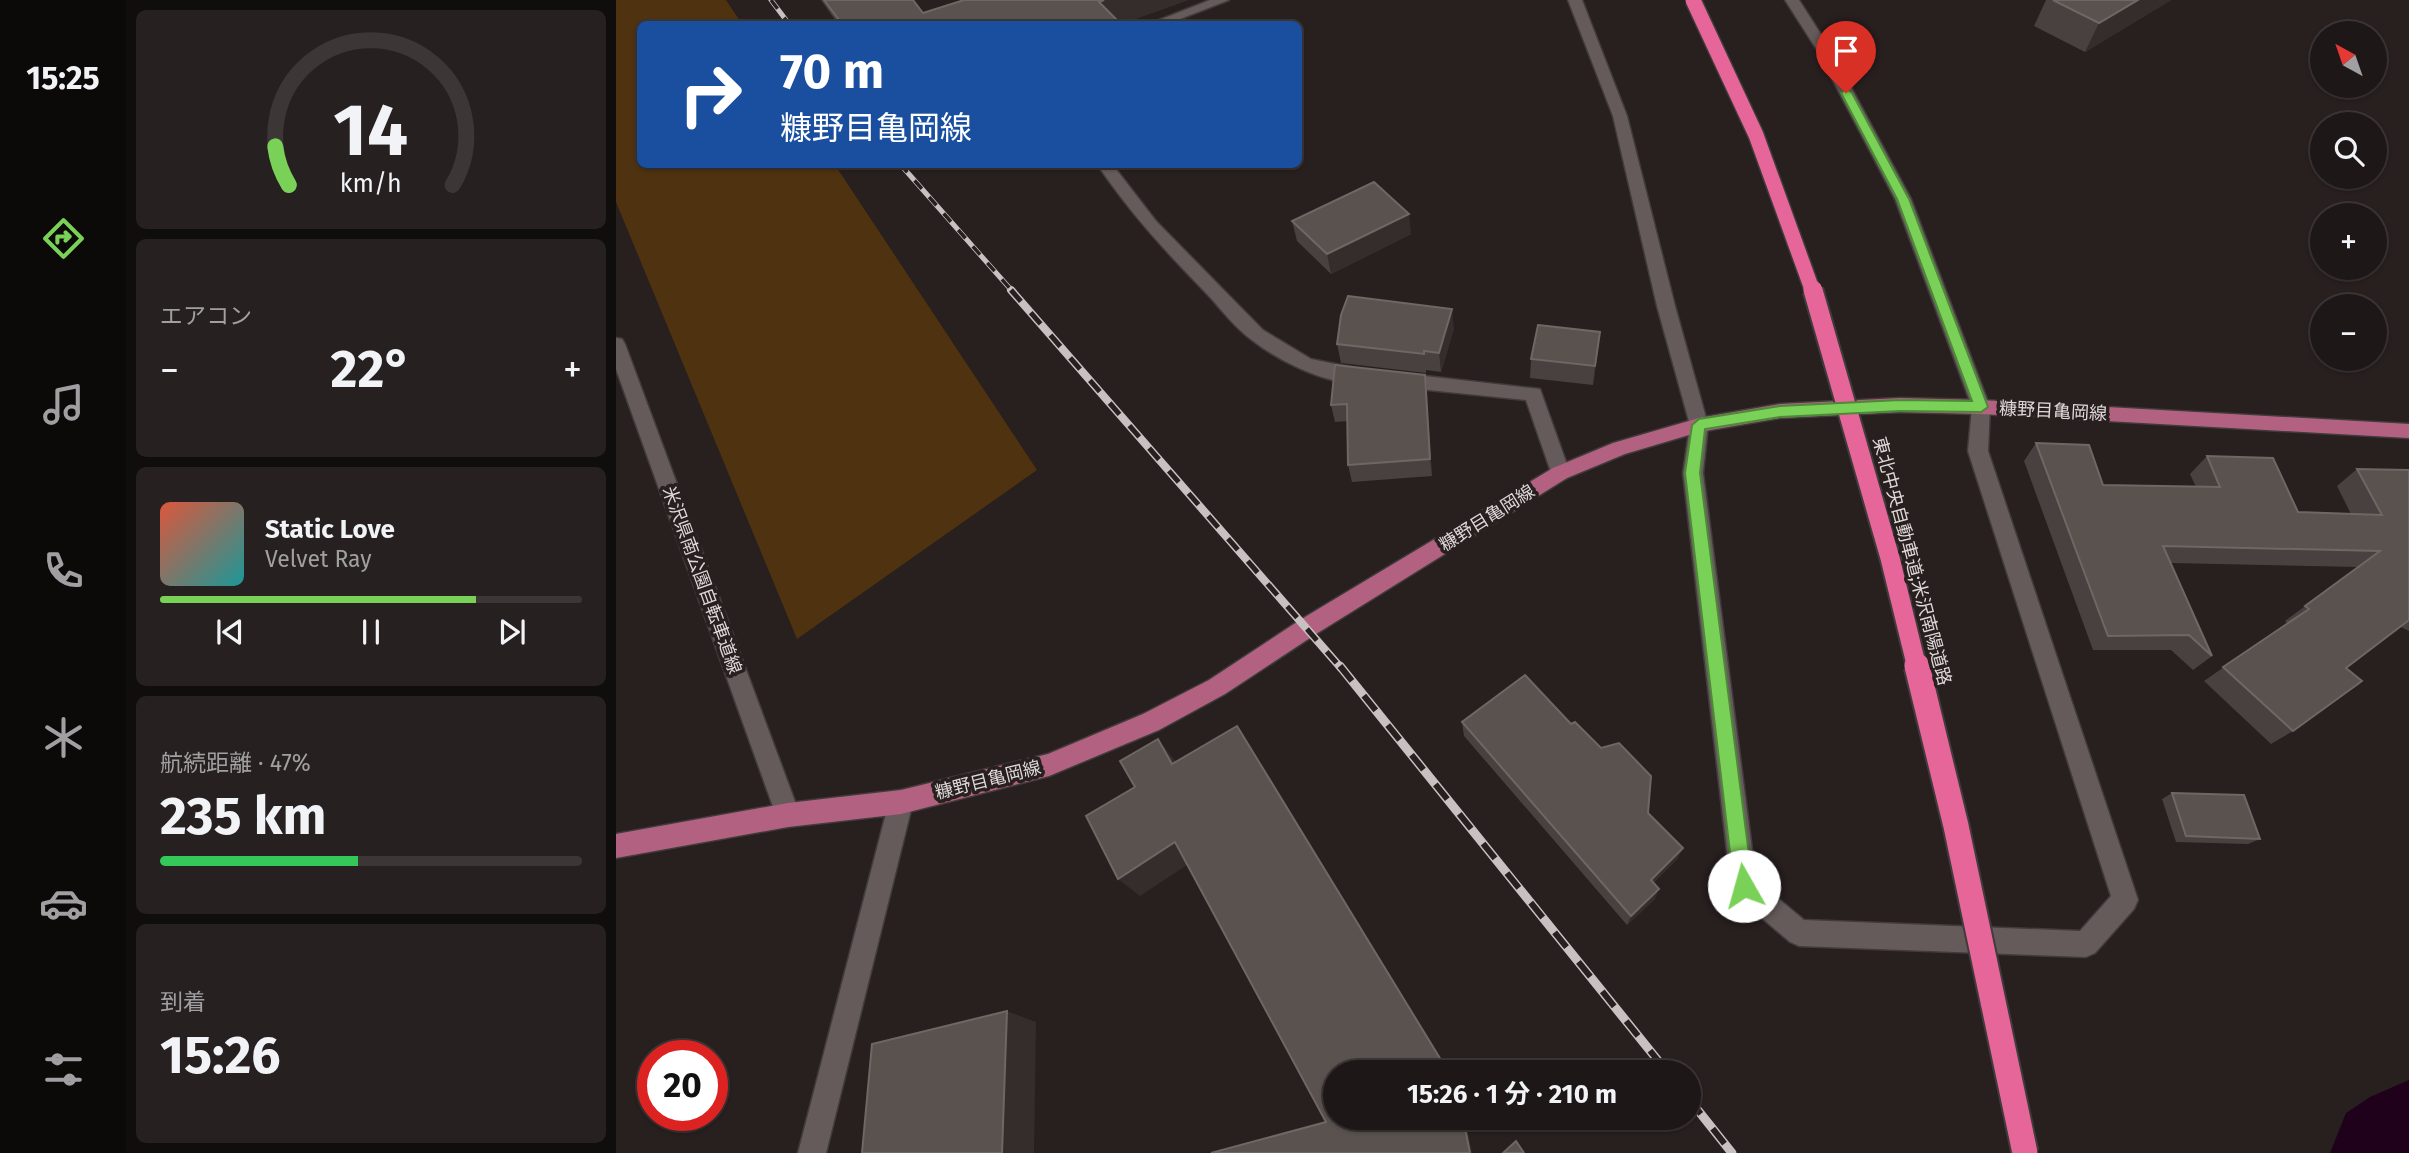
<!DOCTYPE html>
<html lang="ja">
<meta charset="utf-8">
<style>
:root{--surface:#1e1717;--page:#262020;--text:#f1f3f6;--muted:#a19fa1;--line:#3c3636;--accent:#7ad157}
body{margin:0;font-family:"Fira Sans","Noto Sans JP",sans-serif;background:var(--page);color:var(--text);height:100vh;display:flex;flex-direction:column;font-size:26px;white-space:nowrap}
*{box-sizing:border-box;margin:0}
p{font-size:23px;color:var(--muted)}
.icon{flex:none;width:38px;height:38px;fill:none;stroke:currentColor;stroke-width:2;stroke-linecap:round;stroke-linejoin:round}
.map{position:relative;flex:1;overflow:hidden}
.drawer{display:flex;flex-direction:column;gap:10px;padding:10px;background:#100d0d;width:490px}
.drawer>*{flex:none}
.banner{position:absolute;left:21px;top:21px;width:665px;height:147px;border-radius:10px;box-shadow:0 2px 5px #0004,0 0 0 2px var(--line);background:#1a4fa0;color:#fff;overflow:hidden}
.needle{width:46px;rotate:320deg}
.tools{position:absolute;left:1694px;top:21px;display:grid;gap:14px}
.tools a{display:grid;place-items:center;width:77px;height:77px;border-radius:50%;background:var(--surface);box-shadow:0 2px 5px #0004,0 0 0 2px var(--line);font-size:35px}
.speed{position:absolute;left:21px;top:1040px;display:flex;gap:14px;font-size:35px;font-weight:700;text-align:center}
.speed>*{display:grid;place-content:center;width:91px;height:91px;border-radius:50%;background:var(--surface);box-shadow:0 2px 5px #0004,0 0 0 2px var(--line);line-height:1}
.speed .limit{border:10px solid #d22;background:#fff;color:#111}
.pin{position:absolute;display:grid;place-items:center;width:60px;height:60px;color:#fff;margin:-72px -30px;border-radius:50% 50% 50% 0;rotate:-45deg;box-shadow:0 0 7px #0007}
.pin .icon{rotate:45deg}
.me{position:absolute;width:77px;margin:-38px;rotate:353deg;stroke-linejoin:round;filter:drop-shadow(0 0 5px #0008)}
.turn{display:flex;align-items:center;gap:24px;height:147px;padding:0 28px;font-size:32px}
.turn .icon{width:91px;height:91px;stroke-width:2.5}
.turn b{display:block;font-size:49px;line-height:60px}
.big{font-size:52px;font-weight:700;line-height:1.1}
.drawer .tile{flex:1;display:flex;flex-direction:column;justify-content:center;gap:10px;min-width:0;padding:0 24px;border-radius:10px;background:var(--page)}
.drawer .dial{align-items:center;gap:0}
.dial svg{height:182px;overflow:visible;fill:none;stroke:var(--line);stroke-width:7;stroke-linecap:round;text-anchor:middle}
.dial text{fill:var(--text);stroke:none}
.song{display:flex;align-items:center;gap:21px}
.cover{width:84px;height:84px;border-radius:10px;background:linear-gradient(135deg,hsl(10 70% 55%),hsl(180 70% 35%))}
.played{height:7px;border-radius:4px;background:linear-gradient(90deg,var(--accent) 75%,var(--line) 75%)}
.keys{display:flex;justify-content:space-around;direction:ltr}
.heat{display:flex;justify-content:space-between;align-items:center;font-size:38px;direction:ltr}
.charge{height:10px;border-radius:5px;background:linear-gradient(90deg,#34c759 47%,var(--line) 0)}
.trip{position:absolute;left:707px;top:1060px;width:378px;height:70px;border-radius:35px;background:var(--surface);box-shadow:0 2px 5px #0004,0 0 0 2px var(--line);font-weight:700;line-height:70px;text-align:center}
main{display:flex;flex:1;min-height:0}
.tabs{display:flex;flex-direction:column;width:126px;justify-content:space-around;align-items:center;background:#0c0909;color:var(--muted)}
.tabs .icon{width:49px;height:49px}
.tabs .selected{color:var(--accent)}
.tabs b{font-size:32px;color:var(--text)}
.map>svg:first-child{display:block}
.green{fill:#4f320f}
.lines{fill:none;stroke-linecap:round;stroke-linejoin:round}
.river{fill:#20011c;fill-rule:evenodd}
.minor-casing{stroke:#413b3b;stroke-width:3}
.major-casing{stroke:#413b3b;stroke-width:3}
.minor{fill:#655b5a;fill-rule:evenodd}
.major{fill:#b26280;fill-rule:evenodd}
.rail-far2-casing{stroke:#c8c1c1;stroke-width:5}
.rail-far1-casing{stroke:#c8c1c1;stroke-width:8}
.rail-casing{stroke:#c8c1c1;stroke-width:9}
.rail-far2{stroke:#281f1f;stroke-width:3.5;stroke-dasharray:11;stroke-linecap:butt}
.rail-far1{stroke:#281f1f;stroke-width:5;stroke-dasharray:15;stroke-linecap:butt}
.rail{stroke:#281f1f;stroke-width:6;stroke-dasharray:19;stroke-linecap:butt}
.highway-bridge-far2-casing{stroke:#413b3b;stroke-width:18;stroke-linecap:butt}
.highway-bridge-far1-casing{stroke:#413b3b;stroke-width:23;stroke-linecap:butt}
.highway-bridge-casing{stroke:#413b3b;stroke-width:29;stroke-linecap:butt}
.highway-bridge-far2{stroke:#e6669a;stroke-width:15}
.highway-bridge-far1{stroke:#e6669a;stroke-width:19}
.highway-bridge{stroke:#e6669a;stroke-width:25}
.wall{fill:#49413f}
.shaded-wall{fill:#352d2b}
.building{fill:#59524f;stroke:#6e6764;stroke-width:2}
.route{fill:#7ad157;stroke:#4f8839;stroke-width:2}
.labels{text-anchor:middle;stroke-width:7;stroke-linejoin:round;paint-order:stroke}
.street-label{font-size:18px;fill:#ded8d8;stroke:#281f1f}
</style>
<main>
<nav class="tabs">
<b>15:25</b>
<svg class="icon selected" aria-label="directions" viewBox="0 0 24 24"><path d="M12 3l9 9-9 9-9-9zM9 14v-3h6M13 9l2 2-2 2"/></svg>
<svg class="icon" aria-label="music" viewBox="0 0 24 24"><path d="M9 18V5l10-2v13"/><circle cx="6" cy="18" r="3"/><circle cx="16" cy="16" r="3"/></svg>
<svg class="icon" aria-label="phone" viewBox="0 0 24 24"><path d="M5 4h4l2 5-3 2q2 4 5 5l2-3 5 2v4C11 20 4 13 5 4z"/></svg>
<svg class="icon" aria-label="climate" viewBox="0 0 24 24"><path d="M12 3v18M4 7l16 10M4 17L20 7"/></svg>
<svg class="icon" aria-label="car" viewBox="0 0 24 24"><path d="M5 17H2v-5l4-1 3-4h7l3 4 3 1v5h-3M9 17h6M6 11h13"/><circle cx="7" cy="17" r="2"/><circle cx="17" cy="17" r="2"/></svg>
<svg class="icon" aria-label="filters" viewBox="0 0 24 24"><path d="M4 7h16M4 17h16"/><circle cx="9" cy="7" r="2"/><circle cx="15" cy="17" r="2"/></svg>
</nav>
<section class="drawer">
<div class="tile dial"><svg viewBox="0 0 100 80">
<path d="M14 69A42 42 0 1 1 86 69"/>
<path d="M14 69A42 42 0 0 1 8 52" stroke="#7ad157"/>
<text x="50" y="56" font-size="32" font-weight="700">14</text>
<text x="50" y="72" font-size="11">km/h</text>
</svg></div>
<div class="tile"><p>エアコン</p>
<div class="heat"><a>−</a><b class="big">22°</b><a>+</a></div>
</div>
<div class="tile">
<div class="song"><i class="cover"></i><div><b>Static Love</b><p>Velvet Ray</p></div></div>
<div class="played"></div>
<div class="keys"><svg class="icon" aria-label="previous" viewBox="0 0 24 24"><path d="M18 5L8 12l10 7zM5 5v14"/></svg><svg class="icon" aria-label="pause" viewBox="0 0 24 24"><path d="M8 5v14M16 5v14"/></svg><svg class="icon" aria-label="next" viewBox="0 0 24 24"><path d="M6 5l10 7-10 7zM19 5v14"/></svg></div>
</div>
<div class="tile"><p>航続距離 · 47%</p><b class="big">235 km</b><div class="charge"></div></div>
<div class="tile"><p>到着</p><b class="big">15:26</b></div>
</section>
<div class="map">
<svg width="1793" height="1153" viewBox="0 0 1793 1153">
<rect width="100%" height="100%" fill="#281f1f"/>
<path class="green" d="M0,0H110L126,24H24V164L219,165L421,470L181,639L0,202Z"/>
<g class="lines">
<path class="river" d="M1793,1080V1153H1714L1730,1113L1754,1097Z"/>
<g class="minor-casing">
<path id="minor" d="M594,0H613L551,24H533Z
M952,0H966L1011,116L1059,306L1092,425L1087,473L1140,880L1188,920L1464,931L1495,896L1352,451L1356,407L1279,199L1201,50L1169,0H1183L1215,50L1295,199L1374,407L1372,451L1522,900L1518,909L1479,953L1470,957L1183,946L1174,942L1119,895L1115,886L1067,473L1074,425L1041,306L997,116Z
M481,164H496L540,221L647,330L695,359L753,371L756,376L753,381C720,391 661,360 636,340C619,328 605,309 591,294C551,253 513,212 481,164Z
M0,338L6,339L9,344L184,815L181,823L172,827L163,823L160,815L0,369Z
M783,373L924,389L954,473L951,478L944,481L937,478L910,400L783,387L777,385L774,380L777,375Z
M285,790L293,794L297,802L210,1153H182L273,802L277,794Z"/>
</g>
<g class="major-casing">
<path id="major" d="M1284,398L1365,400L1793,424V438L1365,414L1284,412L1164,418L1083,432L1009,454L951,478L700,634L609,694L543,730L433,776L285,814L172,827L0,858V834L172,803L285,790L432,754L527,714L593,680L684,620L937,468L997,443L1083,418L1164,404Z"/>
</g>
<use href="#minor" class="minor"/>
<use href="#major" class="major"/>
<g class="rail-far2-casing">
<path id="rail-far2" d="M155,0L173,24
M284,164L397,292"/>
</g>
<g class="rail-far1-casing">
<path id="rail-far1" d="M395,290L725,668"/>
</g>
<g class="rail-casing">
<path id="rail" d="M724,666L1052,1073
M1073,1099L1116,1153"/>
</g>
<use href="#rail-far2" class="rail-far2"/>
<use href="#rail-far1" class="rail-far1"/>
<use href="#rail" class="rail"/>
<g class="highway-bridge-far2-casing">
<path id="highway-bridge-far2" d="M1077,0L1140,135L1197,292"/>
</g>
<g class="highway-bridge-far1-casing">
<path id="highway-bridge-far1" d="M1197,290L1274,558L1301,668"/>
</g>
<g class="highway-bridge-casing">
<path id="highway-bridge" d="M1301,666L1340,826L1409,1153"/>
</g>
<use href="#highway-bridge-far2" class="highway-bridge-far2"/>
<use href="#highway-bridge-far1" class="highway-bridge-far1"/>
<use href="#highway-bridge" class="highway-bridge"/>
</g>
<path class="wall" d="M205,0H297L307,13L572,0L505,24H222Z
M1430,0H1555L1469,52L1418,26Z
M676,221L795,234L715,274L681,241Z
M838,328L825,372L810,370V373L725,363L721,344Z
M982,351L977,385L914,378L915,359Z
M809,375L816,476L736,482L732,465V421L719,422L715,405Z
M1420,443L1487,485L1580,487L1574,474L1591,456L1682,512L1735,514L1721,486L1741,469L1793,470V631L1785,627L1730,668L1677,731L1655,744L1588,681L1671,623L1669,621L1742,567L1555,563L1596,656L1577,670L1555,650H1477L1408,461Z
M846,722L1032,813L1062,858L1037,883L1039,899L1011,925L848,736Z
M1556,793L1644,839L1632,844L1560,842L1546,799Z"/>
<path class="shaded-wall" d="M488,0H572L505,24L483,2Z
M1522,0H1555L1469,52L1483,23Z
M793,214L795,234L715,274L711,254Z
M836,309L838,328L825,372L823,353Z
M984,332L982,351L977,385L979,366Z
M809,375L811,392L816,476L814,459Z
M542,739L560,762L556,764Z
M559,842L577,861L524,896L502,879Z
M1067,848L1062,858L1030,889L1035,880Z
M1043,889L1039,899L1011,925L1015,916Z
M391,1011L420,1022L418,1153H386Z
M847,1118H849L856,1153H854Z"/>
<path class="building" d="M208,0H297L307,13L348,0H488L483,2L505,24H226Z
M1437,0H1522L1483,23Z
M758,182L793,214L711,254L676,221Z
M732,296L836,309L823,353L808,351V354L721,344L725,315Z
M922,325L984,332L979,366L915,359Z
M719,365L809,375L814,459L732,465L731,404L715,405Z
M1420,443L1473,445L1487,485L1604,487L1591,456L1657,458L1682,512L1766,515L1741,469L1793,470V620L1730,668L1746,681L1677,731L1607,667L1693,609L1689,606L1764,551L1547,546L1596,656L1573,635L1492,636Z
M909,675L955,724L959,722L985,748L1003,743L1035,776L1032,813L1067,848L1035,880L1043,889L1015,916L846,722Z
M621,726L833,1073H719V1118H847L854,1153H595L710,1122L559,842L502,879L470,816L519,787L504,761L542,739L556,764Z
M1556,793L1628,795L1644,839L1570,836Z
M391,1011L386,1153H246L256,1044Z
M900,1141L908,1153H887Z"/>
<path class="route" d="M1230,89L1236,93L1293,199L1372,407L1365,412L1284,411L1164,417L1089,429L1084,473L1137,886L1134,893L1128,895L1121,893L1118,886L1069,473L1076,425L1083,419L1164,406L1284,400L1356,401L1281,199L1225,93Z"/>
<g class="labels">
<g class="street-label">
<text transform="translate(1437 411) rotate(3)" y="6">糠野目亀岡線</text>
<text transform="translate(871 518) rotate(-32)" y="6">糠野目亀岡線</text>
<text transform="translate(1296 561) rotate(75)" y="6">東北中央自動車道;米沢南陽道路</text>
<text transform="translate(86 580) rotate(70)" y="6">米沢県南公園自転車道線</text>
<text transform="translate(372 780) rotate(-14)" y="6">糠野目亀岡線</text>
</g>
</g>
</svg>
<div class="tools">
<a><svg class="needle" viewBox="-14 -14 28 28"><path d="M0-13l5 13h-10z" fill="#e53935"/><path d="M0 13l5-13h-10z" fill="#a19fa1"/></svg></a>
<a><svg class="icon" aria-label="search" viewBox="0 0 24 24"><circle cx="10" cy="10" r="6"/><path d="M15 15l6 6"/></svg></a>
<a>+</a>
<a>−</a>
</div>
<div class="speed"><div class="limit">20</div></div>
<div class="pin" style="left:1230px;top:93px;background:#d93025"><svg class="icon" aria-label="arrive" viewBox="0 0 24 24"><path d="M6 21V4h12l-3 4 3 4H6"/></svg></div>
<svg class="me" style="left:1128px;top:886px" viewBox="-20 -20 40 40"><circle r="19" fill="#fff"/><path d="M0-13L10 11 0 6-10 11z" fill="#7ad157"/></svg>
<div class="trip">15:26 · 1 分 · 210 m</div>
<div class="banner">
<div class="turn"><svg class="icon" aria-label="right" viewBox="0 0 24 24"><path d="M7 20v-9h11M14 6l5 5-5 5"/></svg><div><b>70 m</b>糠野目亀岡線</div></div>
</div>
</div>
</main>
